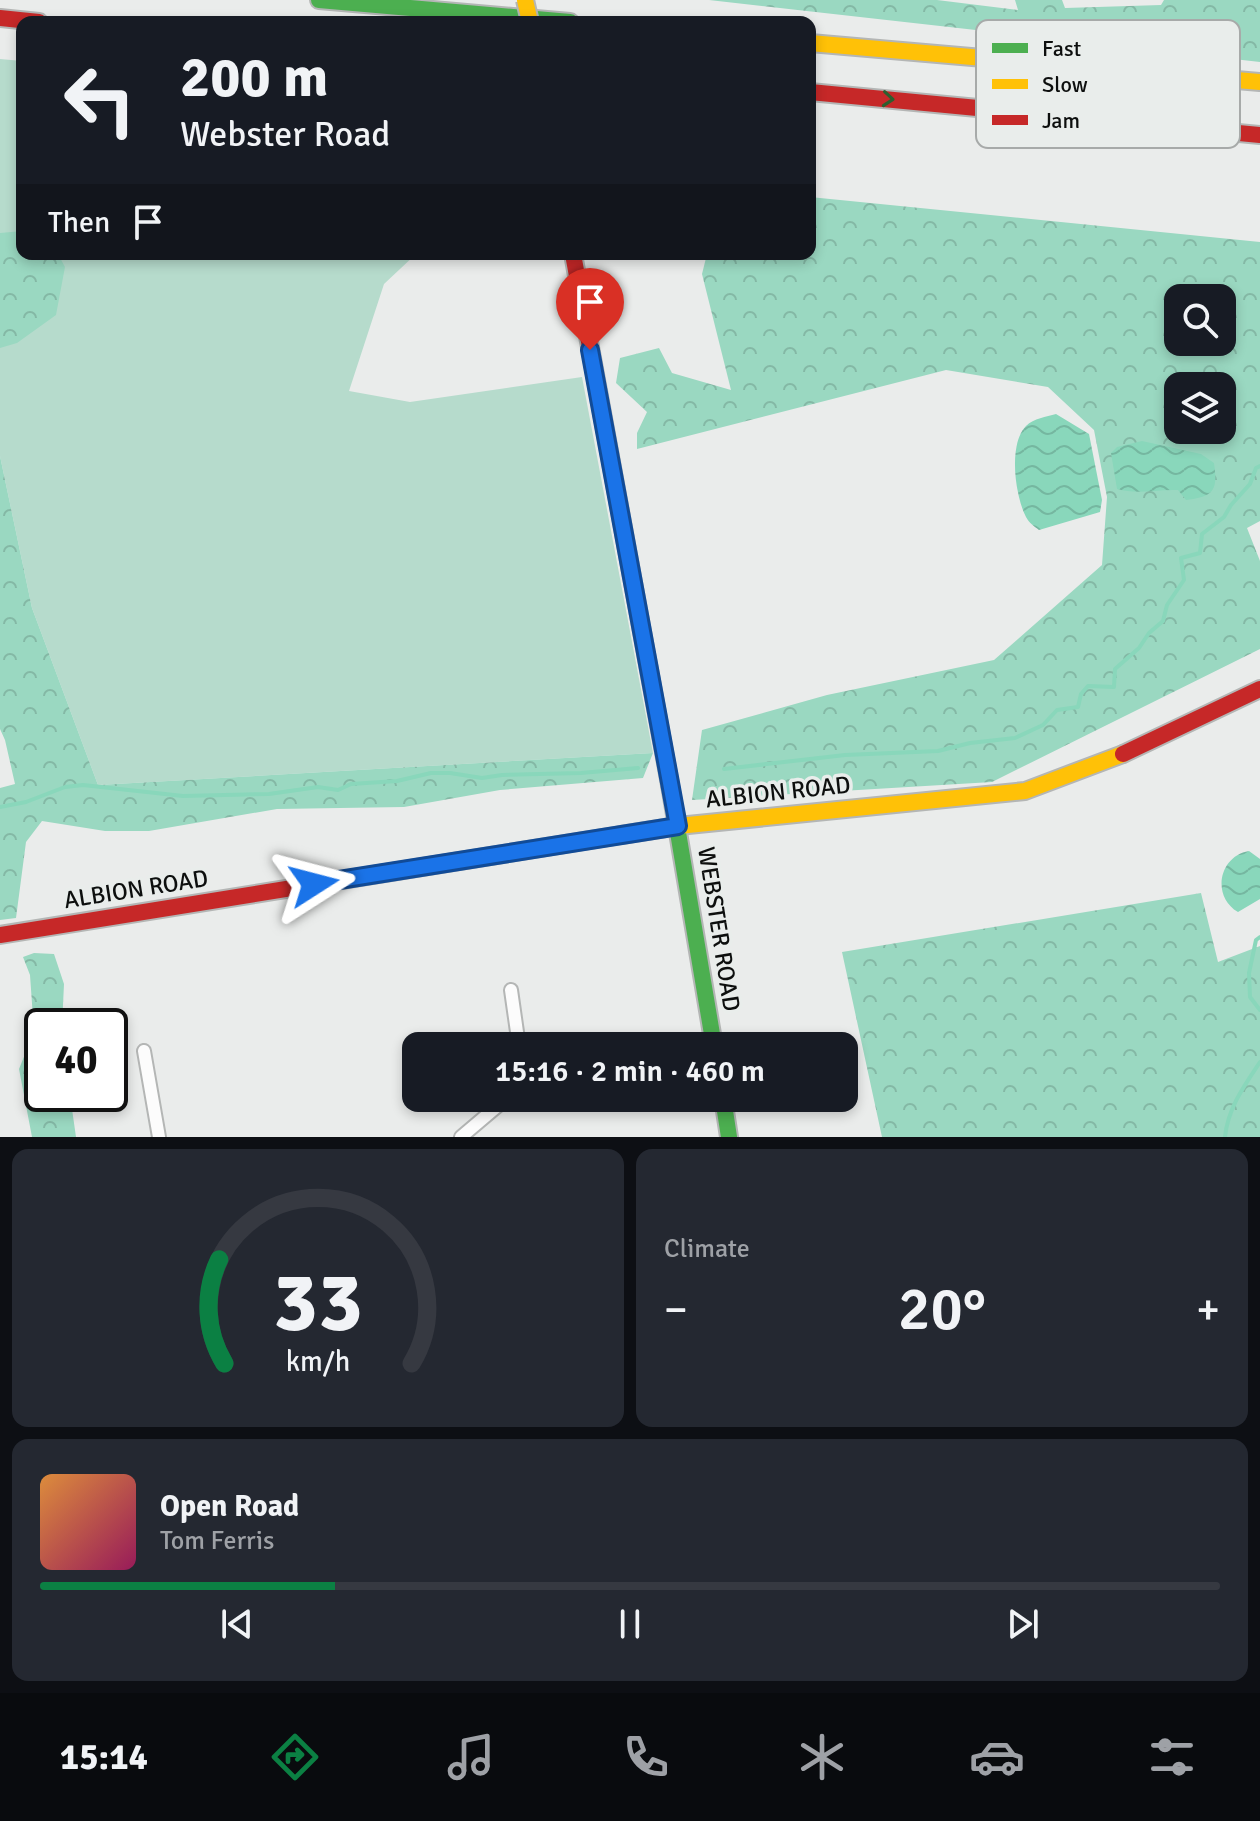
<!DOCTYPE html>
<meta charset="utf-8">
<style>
:root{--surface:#171b24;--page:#242831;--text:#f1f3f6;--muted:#9ea1a6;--line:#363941;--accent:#0b8043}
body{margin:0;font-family:Signika,sans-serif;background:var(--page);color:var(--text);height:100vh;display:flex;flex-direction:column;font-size:30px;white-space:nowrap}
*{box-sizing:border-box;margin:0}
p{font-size:26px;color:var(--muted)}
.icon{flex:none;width:44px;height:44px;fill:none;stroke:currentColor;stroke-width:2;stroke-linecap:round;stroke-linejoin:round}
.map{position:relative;height:1137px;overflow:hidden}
.side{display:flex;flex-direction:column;gap:12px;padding:12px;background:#0d0f14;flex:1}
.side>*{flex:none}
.guide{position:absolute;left:16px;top:16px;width:800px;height:244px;border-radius:16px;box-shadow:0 4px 12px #0003;background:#171b24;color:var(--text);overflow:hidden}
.controls{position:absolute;left:1164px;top:284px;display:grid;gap:16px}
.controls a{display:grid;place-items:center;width:72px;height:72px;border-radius:16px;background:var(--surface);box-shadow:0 4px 12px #0003;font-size:40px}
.speed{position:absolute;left:24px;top:1008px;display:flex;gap:16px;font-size:40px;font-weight:700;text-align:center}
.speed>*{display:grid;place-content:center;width:104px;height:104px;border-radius:50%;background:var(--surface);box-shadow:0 4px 12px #0003;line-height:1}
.speed .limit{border:4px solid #111;border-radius:12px;background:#fff;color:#111}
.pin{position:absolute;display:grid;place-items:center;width:68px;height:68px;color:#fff;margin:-82px -34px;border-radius:50% 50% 50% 0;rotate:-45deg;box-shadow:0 0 8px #0007}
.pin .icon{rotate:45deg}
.me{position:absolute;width:88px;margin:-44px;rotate:81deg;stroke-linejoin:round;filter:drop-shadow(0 0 6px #0008)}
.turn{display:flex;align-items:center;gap:28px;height:168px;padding:0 32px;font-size:36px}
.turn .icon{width:104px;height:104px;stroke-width:2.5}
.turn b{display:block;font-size:56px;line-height:68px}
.then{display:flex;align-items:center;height:76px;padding:0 32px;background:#0003;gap:16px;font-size:30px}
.big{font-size:60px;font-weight:600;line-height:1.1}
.side .card{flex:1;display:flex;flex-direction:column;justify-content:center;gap:12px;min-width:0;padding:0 28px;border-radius:16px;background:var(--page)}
.side .dial{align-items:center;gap:0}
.dial svg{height:208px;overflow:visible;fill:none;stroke:var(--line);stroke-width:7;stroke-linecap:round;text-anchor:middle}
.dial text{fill:var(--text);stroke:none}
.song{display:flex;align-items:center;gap:24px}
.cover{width:96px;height:96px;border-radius:12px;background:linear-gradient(135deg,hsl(30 70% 55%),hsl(330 70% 35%))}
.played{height:8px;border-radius:4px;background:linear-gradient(90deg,var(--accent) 25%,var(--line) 25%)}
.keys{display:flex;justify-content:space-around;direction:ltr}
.heat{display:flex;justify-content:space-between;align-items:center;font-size:44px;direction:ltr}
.side .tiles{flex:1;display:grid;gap:12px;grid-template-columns:1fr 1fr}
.card:last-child{grid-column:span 2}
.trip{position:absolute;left:402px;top:1032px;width:456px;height:80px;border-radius:16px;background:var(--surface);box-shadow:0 4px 12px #0003;font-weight:600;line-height:80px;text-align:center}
.dock{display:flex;height:128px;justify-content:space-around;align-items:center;background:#090b0e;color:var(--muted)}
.dock .icon{width:56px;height:56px}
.dock .active{color:var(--accent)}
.dock b{font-size:36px;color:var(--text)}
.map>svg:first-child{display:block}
.green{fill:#b6dbcc}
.forest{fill:url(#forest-crowns);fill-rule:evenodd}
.water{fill:url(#water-waves)}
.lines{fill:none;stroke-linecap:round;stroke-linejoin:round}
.stream{stroke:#89d7bb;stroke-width:4}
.street-casing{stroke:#b4b6b5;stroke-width:16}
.fast-casing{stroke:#b4b6b5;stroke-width:20}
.slow-casing{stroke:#b4b6b5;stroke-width:20}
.jam-casing{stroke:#b4b6b5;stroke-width:20}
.street{stroke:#fcfcfc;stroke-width:12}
.fast{stroke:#4caf50;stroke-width:16}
.slow{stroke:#ffc107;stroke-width:16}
.jam{stroke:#c62828;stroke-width:16}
.slow-bridge-casing{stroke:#b4b6b5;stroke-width:20;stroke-linecap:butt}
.slow-bridge{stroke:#ffc107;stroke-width:16}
.oneway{stroke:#2c5f2f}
.route-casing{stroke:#114b97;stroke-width:20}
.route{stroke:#1a73e8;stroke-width:14}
.labels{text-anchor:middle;stroke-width:7;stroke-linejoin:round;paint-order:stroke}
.street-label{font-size:24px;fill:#0d0f0e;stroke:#e9edeb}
.key{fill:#e9edeb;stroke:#a7aaa9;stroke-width:2}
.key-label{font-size:22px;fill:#0d0f0e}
</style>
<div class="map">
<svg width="1260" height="1137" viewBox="0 0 1260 1137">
<defs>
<pattern id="forest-crowns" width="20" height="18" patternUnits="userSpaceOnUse" patternTransform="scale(2)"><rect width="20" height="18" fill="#9ad8c1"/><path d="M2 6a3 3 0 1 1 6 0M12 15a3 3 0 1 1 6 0" fill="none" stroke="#84b8a5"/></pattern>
<pattern id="water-waves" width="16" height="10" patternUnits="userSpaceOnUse" patternTransform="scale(2)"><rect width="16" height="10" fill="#89d7bb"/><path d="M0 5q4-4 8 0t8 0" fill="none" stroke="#75b7a0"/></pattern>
</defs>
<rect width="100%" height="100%" fill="#eaeceb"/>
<path class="green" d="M0,59L22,61V254H416L384,284L349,391L410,402L582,377L653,753L98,785L32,608L0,456Z"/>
<path class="forest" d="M709,0H937L1018,10L1015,0H1062L1065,8L1161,5L1164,0H1260V62Z
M810,197L1260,242V521L1247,528L1260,561V649L992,782L692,800L702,730L827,695L994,660L1102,565L1107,497L1094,430L1048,387L946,370L637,449V433L647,412L616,383L620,358L659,348L672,373L731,390L702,274L707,254H810ZM1178,298H1222V342H1178ZM1178,386H1222V430H1178Z
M22,231V254H58L65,267L56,315L17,343L0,348V233Z
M0,456L32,608L98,785L653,753L643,778L500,790L404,807L277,809L149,831H105L42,821L26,842L16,918L0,920V788L15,784L5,740L0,729Z
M1201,893L1218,962L1260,946V1137H882L842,952Z
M34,953L54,954L64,984L62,1026H42V1094H60L72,1109L76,1137H32L19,1069L34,1032L30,975L23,957Z"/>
<path class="water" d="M1056,414L1089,434L1102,500L1100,512L1039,530C1034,526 1029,523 1026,517C1015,496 1008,444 1026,426C1034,418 1046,417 1056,414Z
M1142,441L1201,454L1214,463C1218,491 1214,496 1186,500L1178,490C1157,489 1137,495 1117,489L1111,453L1117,447Z
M1249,851L1260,859V899L1238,912C1211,896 1219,856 1249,851Z"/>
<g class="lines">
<path class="stream" d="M724,769L845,755L938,751L970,743L1015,738L1043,725L1057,710L1078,707L1081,694L1088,686L1114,687L1115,669L1139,648L1149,633L1163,621L1167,605L1184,580L1181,558L1200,553L1202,534L1224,517L1231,505L1250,484L1256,468L1260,466
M0,807L26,802L65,787L83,785L183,796L269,794L318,787L338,790L351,784L397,781L431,773H450L482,778L502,775L581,773L638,768
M1260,937L1256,940L1249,973L1250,997L1260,1010
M1225,1137C1228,1108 1244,1086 1260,1062"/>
<g class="street-casing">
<path id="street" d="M511,990L519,1046
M144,1051L159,1137
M461,1137L507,1098"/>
</g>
<g class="fast-casing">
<path id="fast" d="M319,0L570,22
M670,785L714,1046
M723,1098L729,1137"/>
</g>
<g class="slow-casing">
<path id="slow" d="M810,43L1260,82
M621,835L678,826L1025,791L1123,754"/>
</g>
<g class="jam-casing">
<path id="jam" d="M0,18L39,22
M810,92L1260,135
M573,254L670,785
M1123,754L1260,689
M0,935L621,835"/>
</g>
<use href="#street" class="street"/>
<use href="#fast" class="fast"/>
<use href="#slow" class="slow"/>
<use href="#jam" class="jam"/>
<g class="slow-bridge-casing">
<path id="slow-bridge" d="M525,0L530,22"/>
</g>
<use href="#slow-bridge" class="slow-bridge"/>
</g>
<defs><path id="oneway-chevron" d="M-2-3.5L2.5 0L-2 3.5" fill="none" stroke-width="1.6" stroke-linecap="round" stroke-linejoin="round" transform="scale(2)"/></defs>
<use class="oneway" href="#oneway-chevron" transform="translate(888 99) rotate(5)"/>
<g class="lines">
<g class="route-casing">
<path id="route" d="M314,884L678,826L590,350"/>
</g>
<use href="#route" class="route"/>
</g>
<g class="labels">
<g class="street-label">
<text transform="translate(778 792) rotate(-6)" y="8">ALBION ROAD</text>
<text transform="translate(136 889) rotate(-9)" y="8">ALBION ROAD</text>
<text transform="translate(719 929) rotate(81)" y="8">WEBSTER ROAD</text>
</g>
</g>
<rect x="976" y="20" width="264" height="128" rx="12" class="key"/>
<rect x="992" y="43" width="36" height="10" fill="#4caf50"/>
<rect x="992" y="79" width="36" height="10" fill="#ffc107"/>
<rect x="992" y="115" width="36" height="10" fill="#c62828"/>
<g class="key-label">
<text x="1042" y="56">Fast</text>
<text x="1042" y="92">Slow</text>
<text x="1042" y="128">Jam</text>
</g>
</svg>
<div class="controls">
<a><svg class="icon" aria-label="search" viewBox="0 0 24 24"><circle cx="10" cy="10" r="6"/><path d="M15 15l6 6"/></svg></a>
<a><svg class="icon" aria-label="layers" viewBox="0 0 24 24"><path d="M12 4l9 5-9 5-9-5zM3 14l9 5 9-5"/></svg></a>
</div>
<div class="speed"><div class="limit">40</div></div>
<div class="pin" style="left:590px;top:350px;background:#d93025"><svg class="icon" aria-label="arrive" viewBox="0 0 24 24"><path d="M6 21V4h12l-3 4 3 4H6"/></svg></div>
<svg class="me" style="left:314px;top:884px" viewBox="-20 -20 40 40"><path d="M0-17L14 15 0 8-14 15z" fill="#1a73e8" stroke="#fff" stroke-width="4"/></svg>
<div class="trip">15:16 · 2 min · 460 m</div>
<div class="guide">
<div class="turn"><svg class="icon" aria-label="left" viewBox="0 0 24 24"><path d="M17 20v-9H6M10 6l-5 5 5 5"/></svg><div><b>200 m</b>Webster Road</div></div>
<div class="then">Then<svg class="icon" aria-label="arrive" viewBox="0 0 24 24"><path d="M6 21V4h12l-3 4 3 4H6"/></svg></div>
</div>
</div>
<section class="side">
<div class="tiles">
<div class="card dial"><svg viewBox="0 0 100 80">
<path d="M14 69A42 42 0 1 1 86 69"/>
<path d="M14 69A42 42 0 0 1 12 29" stroke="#0b8043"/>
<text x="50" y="56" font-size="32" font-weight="700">33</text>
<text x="50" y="72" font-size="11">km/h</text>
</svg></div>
<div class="card"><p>Climate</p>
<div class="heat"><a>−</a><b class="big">20°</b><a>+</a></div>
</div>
<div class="card">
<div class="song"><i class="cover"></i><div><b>Open Road</b><p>Tom Ferris</p></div></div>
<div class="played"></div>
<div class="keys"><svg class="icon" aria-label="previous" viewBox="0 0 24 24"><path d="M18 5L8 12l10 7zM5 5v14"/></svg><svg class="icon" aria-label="pause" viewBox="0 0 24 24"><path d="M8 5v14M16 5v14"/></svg><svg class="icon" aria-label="next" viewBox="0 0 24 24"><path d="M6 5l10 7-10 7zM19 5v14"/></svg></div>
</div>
</div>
</section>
<nav class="dock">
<b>15:14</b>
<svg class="icon active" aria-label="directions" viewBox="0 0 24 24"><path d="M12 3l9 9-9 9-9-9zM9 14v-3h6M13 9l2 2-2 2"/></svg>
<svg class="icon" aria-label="music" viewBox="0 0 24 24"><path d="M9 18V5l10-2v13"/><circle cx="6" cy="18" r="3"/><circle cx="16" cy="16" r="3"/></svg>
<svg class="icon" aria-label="phone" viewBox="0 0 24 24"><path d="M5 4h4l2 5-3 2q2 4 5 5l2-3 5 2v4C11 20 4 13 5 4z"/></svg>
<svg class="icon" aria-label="climate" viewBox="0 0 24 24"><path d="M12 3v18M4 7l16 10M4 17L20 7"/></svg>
<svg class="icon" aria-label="car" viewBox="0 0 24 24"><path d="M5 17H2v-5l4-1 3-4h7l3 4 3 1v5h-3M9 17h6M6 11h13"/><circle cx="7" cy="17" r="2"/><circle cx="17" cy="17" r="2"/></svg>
<svg class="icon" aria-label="filters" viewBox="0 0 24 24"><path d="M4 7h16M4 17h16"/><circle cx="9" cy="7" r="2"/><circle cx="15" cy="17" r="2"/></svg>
</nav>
